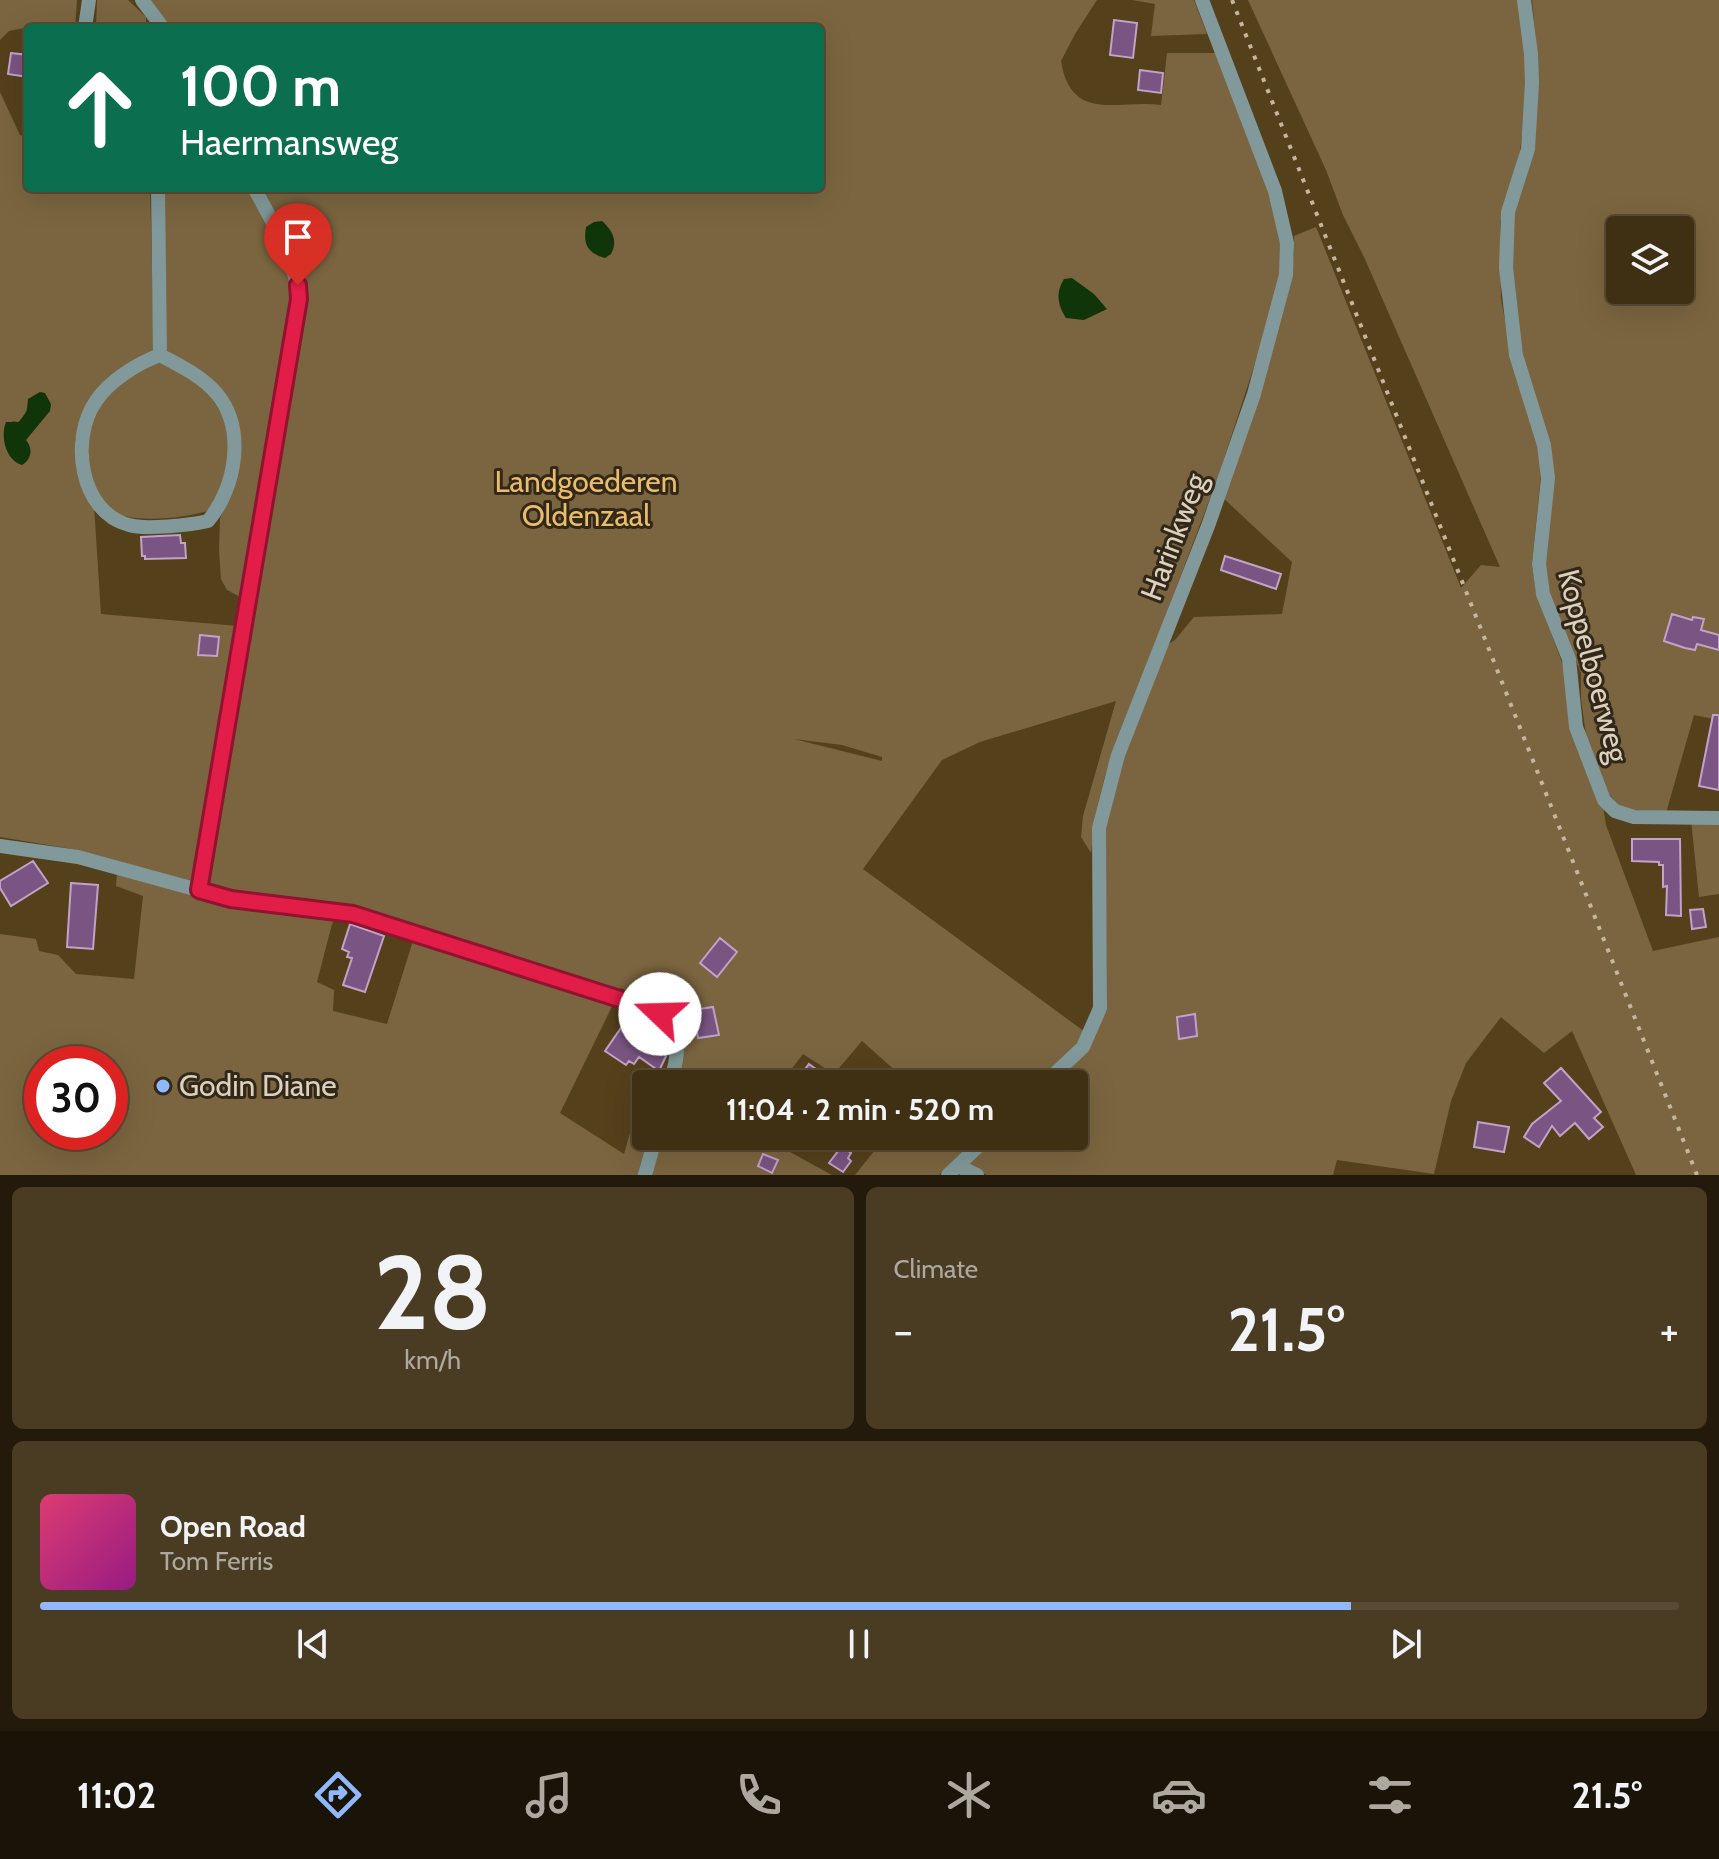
<!DOCTYPE html>
<meta charset="utf-8">
<style>
:root{--surface:#3f3014;--page:#4a3c22;--text:#f1f3f6;--muted:#ada9a0;--line:#584b34;--accent:#8fb8fd}
body{margin:0;font-family:Cabin,sans-serif;background:var(--page);color:var(--text);height:100vh;display:flex;flex-direction:column;font-size:30px;white-space:nowrap}
*{box-sizing:border-box;margin:0}
p{font-size:26px;color:var(--muted)}
.icon{flex:none;width:44px;height:44px;fill:none;stroke:currentColor;stroke-width:2;stroke-linecap:round;stroke-linejoin:round}
.map{position:relative;height:1175px;overflow:hidden}
.drawer{display:flex;flex-direction:column;gap:12px;padding:12px;background:#231a0b;flex:1}
.drawer>*{flex:none}
.top-card{position:absolute;left:24px;top:24px;width:800px;height:168px;border-radius:8px;box-shadow:0 8px 32px #0002,0 0 0 2px var(--line);background:#0b6e4f;color:#fff;overflow:hidden}
.tools{position:absolute;left:1606px;top:216px;display:grid;gap:16px}
.tools a{display:grid;place-items:center;width:88px;height:88px;border-radius:8px;background:var(--surface);box-shadow:0 8px 32px #0002,0 0 0 2px var(--line);font-size:40px}
.speed{position:absolute;left:24px;top:1046px;display:flex;gap:16px;font-size:40px;font-weight:700;text-align:center}
.speed>*{display:grid;place-content:center;width:104px;height:104px;border-radius:50%;background:var(--surface);box-shadow:0 8px 32px #0002,0 0 0 2px var(--line);line-height:1}
.speed .limit{border:12px solid #d22;background:#fff;color:#111}
.pin{position:absolute;display:grid;place-items:center;width:68px;height:68px;color:#fff;margin:-82px -34px;border-radius:50% 50% 50% 0;rotate:-45deg;box-shadow:0 0 8px #0007}
.pin .icon{rotate:45deg}
.me{position:absolute;width:88px;margin:-44px;rotate:291deg;stroke-linejoin:round;filter:drop-shadow(0 0 6px #0008)}
.turn{display:flex;align-items:center;gap:28px;height:168px;padding:0 24px;font-size:36px}
.turn .icon{width:104px;height:104px;stroke-width:2.5}
.turn b{display:block;font-size:56px;line-height:68px}
.big{font-size:60px;font-weight:700;line-height:1.1}
.drawer .widget{flex:1;display:flex;flex-direction:column;justify-content:center;gap:12px;min-width:0;padding:0 28px;border-radius:12px;background:var(--page)}
.drawer .dial{align-items:center;gap:0}
.dial b{font-size:104px;line-height:1}
.song{display:flex;align-items:center;gap:24px}
.cover{width:96px;height:96px;border-radius:12px;background:linear-gradient(135deg,hsl(340 70% 55%),hsl(310 70% 35%))}
.played{height:8px;border-radius:4px;background:linear-gradient(90deg,var(--accent) 80%,var(--line) 80%)}
.keys{display:flex;justify-content:space-around;direction:ltr}
.heat{display:flex;justify-content:space-between;align-items:center;font-size:44px;direction:ltr}
.drawer .tiles{flex:1;display:grid;gap:12px;grid-template-columns:1fr 1fr}
.widget:last-child{grid-column:span 2}
.trip{position:absolute;left:632px;top:1070px;width:456px;height:80px;border-radius:8px;background:var(--surface);box-shadow:0 8px 32px #0002,0 0 0 2px var(--line);font-weight:700;line-height:80px;text-align:center}
.tabs{display:flex;height:128px;justify-content:space-around;align-items:center;background:#191308;color:var(--muted)}
.tabs .icon{width:56px;height:56px}
.tabs .current{color:var(--accent)}
.tabs b{font-size:36px;color:var(--text)}
.map>svg:first-child{display:block}
.green{fill:#7b6540;fill-rule:evenodd}
.water{fill:#103508}
.building{fill:#7a5482;stroke:#c0a3c6;stroke-width:2}
.lines{fill:none;stroke-linecap:round;stroke-linejoin:round}
.minor{stroke:#81999a;stroke-width:14}
.rail{stroke:#c4b7a0;stroke-width:4;stroke-dasharray:4 8;stroke-linecap:butt}
.route-casing{stroke:#92132f;stroke-width:20}
.route{stroke:#e11d48;stroke-width:14}
.poi-dot{fill:#8fb8fd;stroke:#322819;stroke-width:3}
.labels{text-anchor:middle;stroke-width:6;stroke-linejoin:round;paint-order:stroke}
.park-label{font-size:30px;fill:#ebbd6b;stroke:#322819}
.street-label{font-size:30px;fill:#ddd1be;stroke:#322819}
.poi-label{font-size:30px;fill:#ddd1be;stroke:#322819;text-anchor:start}
</style>
<div class="map">
<svg width="1719" height="1175" viewBox="0 0 1719 1175">
<rect width="100%" height="100%" fill="#54401b"/>
<path class="green" d="M0,0H77L75,28H24L9,31L0,40Z
M97,0H128L146,17V28H96Z
M150,0H1097L1075,34L1061,61C1071,124 1119,99 1161,105L1167,53H1216L1276,204L1284,251L1277,296L1218,477L1105,776L1095,816L1091,853L1081,837L1083,816L1116,701L980,742L942,760L863,869L1085,1032L1081,1041L1040,1084H888L897,1072L862,1041L834,1074L803,1054L780,1084H672L678,1064L682,1029L667,1009L621,988L560,1113L624,1154L636,1112L646,1113V1133L642,1149L655,1152L659,1136H751L754,1141L790,1152L832,1175H0V934L36,939L39,951L58,955L76,974L134,979L143,896L116,886L117,873L204,895L305,288L295,252L260,188H820V28H168ZM794,739L842,745L882,757V761ZM337,917L416,931L387,1024L333,1011L334,990L317,982L332,924ZM42,1064H110V1132H42Z
M1132,0H1194L1207,34L1151,36L1155,4Z
M1248,0H1518L1528,80L1518,169L1500,222L1501,298L1511,354L1540,450L1542,464L1532,564L1536,593L1565,670L1603,806L1606,825L1653,951L1719,937V1175H1636L1572,1031L1544,1053L1501,1017L1466,1063L1451,1101L1434,1174L1337,1160L1333,1175H987L969,1168V1159L998,1136H1074V1084H1055C1081,1061 1101,1032 1107,997L1105,827L1121,763L1164,647L1175,640L1194,617L1282,614L1292,562L1221,496L1287,294L1294,255V236L1316,227L1461,588L1481,565L1500,567L1364,257L1343,215L1326,170Z
M1532,0H1719V720L1694,715L1666,813L1622,809L1609,794L1586,735L1581,699V673L1550,595L1545,561L1553,466L1527,377L1509,272L1511,238L1537,51ZM1620,230H1680V290H1620Z
M0,92L20,135L28,138V188H150L154,350L80,420L75,441L94,506L101,614L238,626L192,882L78,850L0,837ZM40,392L34,427L26,440L12,421L18,422C26,415 27,409 29,399Z
M162,188H246C267,223 288,258 293,299L242,598L227,590L221,579L219,550L220,519L235,478L233,416L166,349Z
M162,362L202,384L228,423V472L210,510C184,519 117,527 99,502C88,488 89,466 89,449C89,429 93,409 108,393C119,381 140,372 154,363Z
M1691,820L1719,823V894L1699,897Z
M877,1136H980L939,1175H855L883,1140Z"/>
<path class="water" d="M602,221C613,231 618,241 611,254L605,258C587,253 583,244 586,227L594,222Z
M1072,278L1094,294L1107,309L1084,320L1066,318C1058,305 1055,293 1064,279Z
M40,392L45,393L51,404L50,411L26,440C33,448 32,459 22,465C6,460 0,437 6,422H19L27,411L28,399Z"/>
<path class="building" d="M1114,20L1137,23L1133,58L1110,55Z
M11,53L28,55V77L8,74Z
M1140,70L1163,73L1161,93L1138,90Z
M180,535L181,543H185L186,558L145,559V556H142L141,537Z
M1225,556L1281,574L1276,589L1221,570Z
M1672,614L1692,620L1693,617L1704,619L1701,630L1719,635V650L1697,644L1695,650L1685,648L1664,641Z
M200,635L219,637L217,656L198,655Z
M1713,715H1719V790L1699,786Z
M1632,839H1680L1681,916L1666,915L1667,886L1663,887V865H1659V862L1632,861Z
M33,861L48,883L11,906L0,888V881Z
M71,883L98,885L93,949L67,947Z
M1703,909L1706,927L1692,929L1690,910Z
M350,924L384,936L365,992L343,985L352,958L347,957L349,952L342,949Z
M720,938L737,952L717,977L700,963Z
M713,1007L719,1035L698,1038L693,1010Z
M1195,1014L1197,1036L1179,1039L1177,1017Z
M623,1025L666,1056L659,1071L639,1057L634,1064L629,1061L626,1065L605,1051Z
M809,1064L827,1077L822,1084H794Z
M1561,1068L1601,1112L1594,1118L1603,1127L1589,1139L1575,1123L1560,1136L1552,1126L1539,1147L1524,1137L1532,1124L1561,1101L1544,1083Z
M1478,1122L1509,1127L1504,1152L1474,1147Z
M842,1146L851,1153L848,1158L851,1161L843,1172L829,1163Z
M763,1154L778,1160L772,1173L758,1166Z"/>
<g class="lines">
<path class="minor" d="M142,0L163,28
M1524,0L1531,54L1532,83L1528,149L1508,212L1506,268L1516,355L1544,445L1548,478L1539,564L1543,594L1569,659L1576,727L1604,800L1615,811L1634,817L1719,818
M85,28L89,0
M158,188L160,355
M160,355C179,365 203,377 217,394C246,429 236,488 208,521C191,525 145,530 129,525C79,512 70,438 96,401C109,381 138,363 160,355Z
M0,846L78,857L231,899L353,914L648,1008C684,1026 680,1050 670,1084
M199,890L299,299C295,258 273,223 254,188
M1044,1084L1083,1047L1100,1008L1099,828L1118,755L1208,526L1254,394L1286,275L1287,243L1275,191L1202,0
M958,1166L977,1175
M645,1175L656,1136
M948,1175L989,1136"/>
<path class="rail" d="M1232,0L1697,1175"/>
</g>
<g class="lines">
<g class="route-casing">
<path id="route" d="M298,285L299,299L199,890L231,899L353,914L648,1008L660,1014"/>
</g>
<use href="#route" class="route"/>
</g>
<circle class="poi-dot" cx="163" cy="1086" r="8"/>
<g class="labels">
<g class="park-label">
<text x="586" y="492">Landgoederen<tspan x="586" dy="34">Oldenzaal</tspan></text>
</g>
<g class="street-label">
<text transform="translate(1174 537) rotate(-69)" y="10">Harinkweg</text>
<text transform="translate(1593 666) rotate(75)" y="10">Koppelboerweg</text>
</g>
<g class="poi-label">
<text x="179" y="1096">Godin Diane</text>
</g>
</g>
</svg>
<div class="tools">
<a><svg class="icon" aria-label="layers" viewBox="0 0 24 24"><path d="M12 4l9 5-9 5-9-5zM3 14l9 5 9-5"/></svg></a>
</div>
<div class="speed"><div class="limit">30</div></div>
<div class="pin" style="left:298px;top:285px;background:#d93025"><svg class="icon" aria-label="arrive" viewBox="0 0 24 24"><path d="M6 21V4h12l-3 4 3 4H6"/></svg></div>
<svg class="me" style="left:660px;top:1014px" viewBox="-20 -20 40 40"><circle r="19" fill="#fff"/><path d="M0-13L10 11 0 6-10 11z" fill="#e11d48"/></svg>
<div class="trip">11:04 · 2 min · 520 m</div>
<div class="top-card">
<div class="turn"><svg class="icon" aria-label="ahead" viewBox="0 0 24 24"><path d="M12 20V5M6 11l6-6 6 6"/></svg><div><b>100 m</b>Haermansweg</div></div>
</div>
</div>
<section class="drawer">
<div class="tiles">
<div class="widget dial"><b>28</b><p>km/h</p></div>
<div class="widget"><p>Climate</p>
<div class="heat"><a>−</a><b class="big">21.5°</b><a>+</a></div>
</div>
<div class="widget">
<div class="song"><i class="cover"></i><div><b>Open Road</b><p>Tom Ferris</p></div></div>
<div class="played"></div>
<div class="keys"><svg class="icon" aria-label="previous" viewBox="0 0 24 24"><path d="M18 5L8 12l10 7zM5 5v14"/></svg><svg class="icon" aria-label="pause" viewBox="0 0 24 24"><path d="M8 5v14M16 5v14"/></svg><svg class="icon" aria-label="next" viewBox="0 0 24 24"><path d="M6 5l10 7-10 7zM19 5v14"/></svg></div>
</div>
</div>
</section>
<nav class="tabs">
<b>11:02</b>
<svg class="icon current" aria-label="directions" viewBox="0 0 24 24"><path d="M12 3l9 9-9 9-9-9zM9 14v-3h6M13 9l2 2-2 2"/></svg>
<svg class="icon" aria-label="music" viewBox="0 0 24 24"><path d="M9 18V5l10-2v13"/><circle cx="6" cy="18" r="3"/><circle cx="16" cy="16" r="3"/></svg>
<svg class="icon" aria-label="phone" viewBox="0 0 24 24"><path d="M5 4h4l2 5-3 2q2 4 5 5l2-3 5 2v4C11 20 4 13 5 4z"/></svg>
<svg class="icon" aria-label="climate" viewBox="0 0 24 24"><path d="M12 3v18M4 7l16 10M4 17L20 7"/></svg>
<svg class="icon" aria-label="car" viewBox="0 0 24 24"><path d="M5 17H2v-5l4-1 3-4h7l3 4 3 1v5h-3M9 17h6M6 11h13"/><circle cx="7" cy="17" r="2"/><circle cx="17" cy="17" r="2"/></svg>
<svg class="icon" aria-label="filters" viewBox="0 0 24 24"><path d="M4 7h16M4 17h16"/><circle cx="9" cy="7" r="2"/><circle cx="15" cy="17" r="2"/></svg>
<b>21.5°</b>
</nav>
